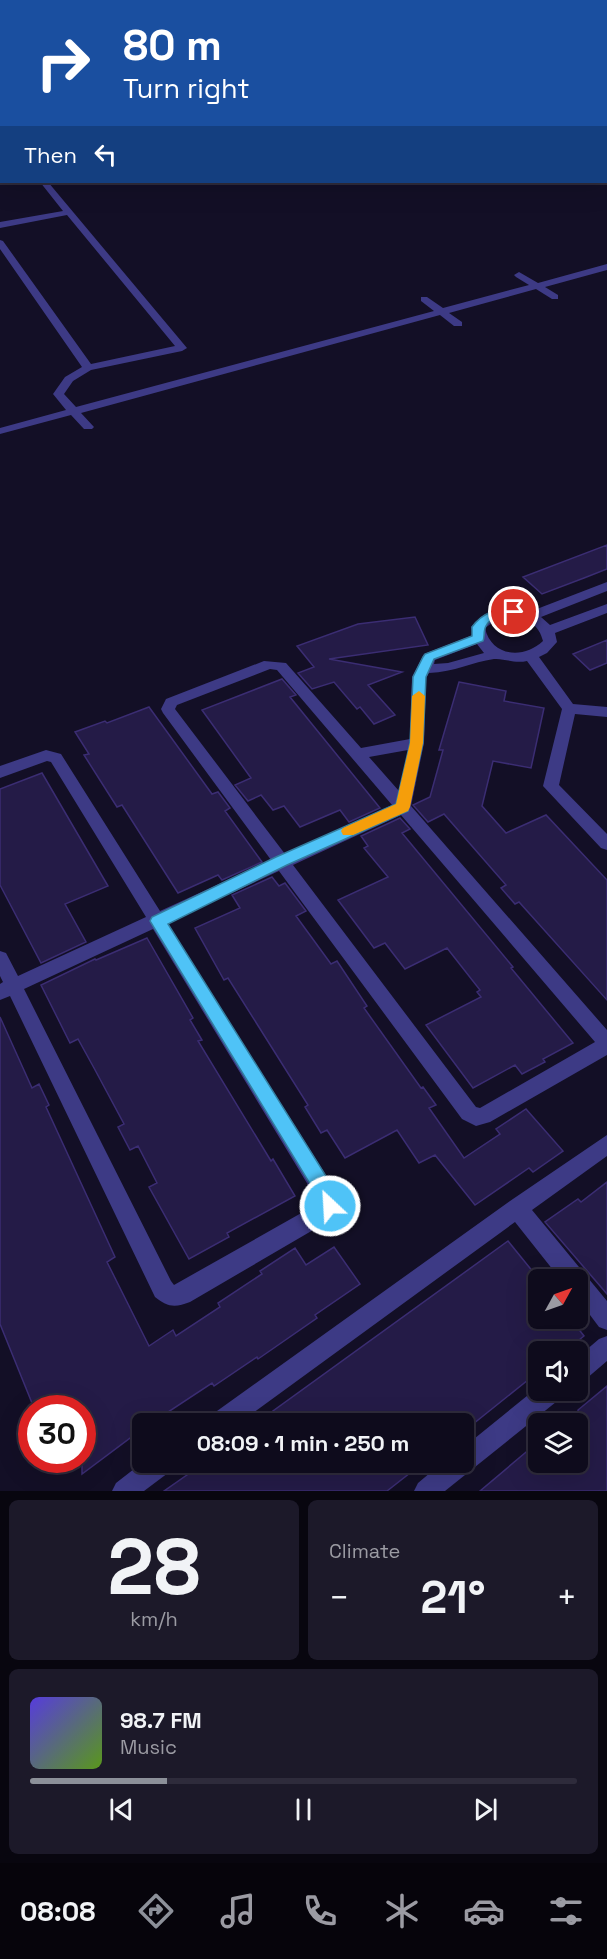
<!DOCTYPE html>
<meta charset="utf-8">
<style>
:root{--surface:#0e0b1c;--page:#1c1929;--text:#f1f3f6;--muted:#9b9ba3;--line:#2e2b3b;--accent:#8c9099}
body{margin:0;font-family:"Space Grotesk",sans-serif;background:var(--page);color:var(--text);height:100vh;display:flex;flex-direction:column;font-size:22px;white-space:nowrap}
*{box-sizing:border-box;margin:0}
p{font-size:20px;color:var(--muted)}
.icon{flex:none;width:33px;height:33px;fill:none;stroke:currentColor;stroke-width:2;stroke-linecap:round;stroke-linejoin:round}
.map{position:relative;height:1491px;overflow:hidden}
.sheet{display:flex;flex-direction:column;gap:9px;padding:9px;background:#08060f;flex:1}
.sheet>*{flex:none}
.banner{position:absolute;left:0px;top:0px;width:608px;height:183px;box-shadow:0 6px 24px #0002,0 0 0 2px var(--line);background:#1a4fa0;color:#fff;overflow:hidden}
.needle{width:39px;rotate:50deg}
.fabs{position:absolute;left:528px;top:1269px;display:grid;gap:12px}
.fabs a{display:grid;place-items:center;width:60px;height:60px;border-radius:9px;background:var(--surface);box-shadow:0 6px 24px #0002,0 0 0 2px var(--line);font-size:30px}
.speed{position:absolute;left:18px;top:1395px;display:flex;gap:12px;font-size:30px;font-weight:700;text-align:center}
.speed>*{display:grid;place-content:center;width:78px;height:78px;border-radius:50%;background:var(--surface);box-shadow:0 6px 24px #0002,0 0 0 2px var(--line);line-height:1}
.speed .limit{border:9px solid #d22;background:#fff;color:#111}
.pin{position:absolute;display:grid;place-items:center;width:51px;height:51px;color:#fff;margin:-26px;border:3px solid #fff;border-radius:50%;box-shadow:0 2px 6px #0007}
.me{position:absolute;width:66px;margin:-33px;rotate:335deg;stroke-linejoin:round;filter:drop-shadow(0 0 4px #0008)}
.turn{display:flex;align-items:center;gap:21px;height:126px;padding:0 24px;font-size:27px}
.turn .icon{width:78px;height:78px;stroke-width:2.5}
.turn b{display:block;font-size:42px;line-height:51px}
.then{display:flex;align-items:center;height:57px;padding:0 24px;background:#0003;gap:12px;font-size:22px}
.big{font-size:45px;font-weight:600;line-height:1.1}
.sheet .tile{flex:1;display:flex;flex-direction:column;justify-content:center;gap:9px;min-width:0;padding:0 21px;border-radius:9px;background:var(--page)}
.sheet .dial{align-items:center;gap:0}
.dial b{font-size:78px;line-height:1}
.song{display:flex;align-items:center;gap:18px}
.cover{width:72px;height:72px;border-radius:9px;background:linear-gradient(135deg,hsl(250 70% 55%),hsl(90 70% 35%))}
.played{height:6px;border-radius:3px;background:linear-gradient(90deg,var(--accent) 25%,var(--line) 25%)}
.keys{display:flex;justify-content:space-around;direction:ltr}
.heat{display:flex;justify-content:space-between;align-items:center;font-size:33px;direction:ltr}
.sheet .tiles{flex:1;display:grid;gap:9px;grid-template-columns:1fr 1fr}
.tile:last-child{grid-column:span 2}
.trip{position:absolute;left:132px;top:1413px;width:342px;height:60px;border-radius:9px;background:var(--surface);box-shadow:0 6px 24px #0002,0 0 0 2px var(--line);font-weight:600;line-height:60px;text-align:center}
.tab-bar{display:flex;height:96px;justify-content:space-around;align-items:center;background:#06040b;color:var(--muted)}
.tab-bar .icon{width:42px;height:42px}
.tab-bar .on{color:var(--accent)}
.tab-bar b{font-size:27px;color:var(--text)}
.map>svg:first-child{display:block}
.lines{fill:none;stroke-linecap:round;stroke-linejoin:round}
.river{fill:#0c2248;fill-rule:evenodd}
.building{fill:#241b47;stroke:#3b2d73;stroke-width:1.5}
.street{fill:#3d3a85;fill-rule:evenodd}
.secondary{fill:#6f6bff;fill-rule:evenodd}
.route{fill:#4fc3f7;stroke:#337fa1;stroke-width:1.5}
.slow{fill:#f59e0b}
</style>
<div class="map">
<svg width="607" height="1491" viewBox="0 0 607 1491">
<rect width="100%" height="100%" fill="#130f26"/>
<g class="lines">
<path class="river" d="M455,0H473V2H455Z
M0,76H2L0,90Z"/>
</g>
<path class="building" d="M607,545V569L584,578L542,594L523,577Z
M415,617L428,645L329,659L402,672L368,685L395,715L374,724L360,707L357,709L334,682L312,689L298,673L314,667L297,646L358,624Z
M607,640V663L590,670L573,654Z
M282,679L296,695L290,697L380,808L349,822L340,810L300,827L284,806L273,810L261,795L248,801L235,785L251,778L202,710Z
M459,682L506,691L504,701L544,708L531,768L493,761L482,806L506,833L546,815L607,880V1000L519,902L515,904L501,888L506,885L444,814L428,822L413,805L430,797L443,750H439Z
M149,707L212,794L218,792L230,808L225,811L262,862L222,880L218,875L178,893L122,805L117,807L84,755L89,754L75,732L105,721L107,723Z
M42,773L108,886L65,904L86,942L41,963L0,885V789Z
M400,818L410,829L402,833L513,967L511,968L573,1043L543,1059L545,1062L522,1074L515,1065L473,1088L426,1025L481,997L477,992L480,990L447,948L405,969L385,943L374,948L338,900L388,877L364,848L368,846L361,836Z
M272,877L279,886L285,883L306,911L296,916L331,964L337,961L367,1006L364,1008L421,1088L423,1087L436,1105L429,1108L464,1158L500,1134L496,1129L526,1109L563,1151L533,1172L529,1168L475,1205L435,1155L419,1163L397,1130L345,1158L327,1130L321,1133L305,1107L308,1105L228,978L224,980L195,928L240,908L232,895Z
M147,938L193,1018L190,1020L202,1040L198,1041L271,1161L273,1159L295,1196L227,1233L229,1237L189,1259L149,1187L157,1183L138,1146L130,1150L118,1127L124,1124L94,1068L78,1039L70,1043L41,985L95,959L96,960Z
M0,1017L32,1088L39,1084L49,1105L46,1107L115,1257L107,1262L149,1346L173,1330L176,1336L220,1307L218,1303L262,1274L260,1271L295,1248L306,1265L334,1247L360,1284L315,1315L317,1318L258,1359L257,1357L214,1386L212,1383L150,1424H142V1429L82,1474V1408H34L0,1324Z
M607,1182V1294L545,1222L578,1199L581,1202Z
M508,1241L538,1278V1318H570L584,1336L564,1352H538V1372L473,1424H281L273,1411Z
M607,1386V1491H480L538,1442V1462H578V1410Z
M190,1462H424L387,1491H164L194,1470Z"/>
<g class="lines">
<path class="street" d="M23,0H35L19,2Z
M238,0H245L247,2H239Z
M280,0H286L288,2H281Z
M298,0H309L294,2Z
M341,0H348L350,2H342Z
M2,2V6L0,7V3Z
M0,60H2V64H0Z
M0,127H2V133H0Z
M40,182H48L187,348L182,351L91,370L73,381L64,394L76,407L434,311L421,301V297H427L443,308L529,285L516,277L514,275L519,272L538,283L607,264V270L545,287L558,295V299H552L536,289L449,313L462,322V326H454L440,315L81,413L94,427L92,429H84L71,415L0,434V428L66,410L53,394L65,377L82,367L0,249V240L3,241L91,364L175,346L67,215L0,228V222L63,211Z
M607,582V591L541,617L550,625L607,604V613L555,633L557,642L547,653L539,657L573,704L607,707V717L575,714L559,785L607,834V850L601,848L543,786L562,709L527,661C514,664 504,658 494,659C472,662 455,672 429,673L426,678L424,743L411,806L607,1030V1055L490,1122L476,1126L462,1119L279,871L167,923L336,1191L340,1206L332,1219L190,1302C175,1308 167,1307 155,1297L10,996L0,1000V984L3,982L0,976V951L6,953L18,976L146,917L51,762L47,761L0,778V766L46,750L61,754L160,911L271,860L163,713L161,709L166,699L264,661L286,663L361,748L410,739L412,677L424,654L473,635L471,627L481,617L489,612L514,608L529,612ZM514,616C529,620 539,625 543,641C523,660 491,656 485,628L499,618ZM477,644L484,653L448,663L434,664L435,660ZM270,669L277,670L392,805L285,854L175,709L177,705ZM408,750L399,791L369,757ZM401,815L595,1042L480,1108L476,1107L293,865ZM153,929L319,1203L174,1285L171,1281L24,989Z
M607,1135V1156L532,1210L607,1301V1330L599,1327L578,1299V1280H561L515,1222L238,1424H207L210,1416L510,1201Z
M607,1336V1361L586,1379L578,1382V1357L599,1339Z
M538,1387V1390H564L561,1398L445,1491H414L418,1483L443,1462H464V1447Z
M143,1462H176L172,1470L144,1491H112L116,1483Z"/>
<path class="secondary" d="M479,0H485L487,2H480Z
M601,0H607V3Z
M606,60H607V64H606Z
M0,86H2V90H0Z"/>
</g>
<path class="route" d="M514,608L518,610V615C508,617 491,615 486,626C483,631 485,637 483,641L434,659L426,677L423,743L408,811L287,865L168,924L336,1192L340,1206L337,1212L330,1215L324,1212L320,1200L150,921L152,917L276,857L396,804L410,743L413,677L423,657L425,654L472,636V627C483,612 496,609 514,608Z"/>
<path class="slow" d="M419,691L425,696L423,743L410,807L408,811L353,835H343L341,831L343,828L396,804L410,743L412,696Z"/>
</svg>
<div class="fabs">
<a><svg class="needle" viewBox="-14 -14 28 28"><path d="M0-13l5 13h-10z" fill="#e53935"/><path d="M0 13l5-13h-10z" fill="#9b9ba3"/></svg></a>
<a><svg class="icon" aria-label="sound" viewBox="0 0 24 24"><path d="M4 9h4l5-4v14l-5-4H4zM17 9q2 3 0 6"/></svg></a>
<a><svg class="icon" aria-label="layers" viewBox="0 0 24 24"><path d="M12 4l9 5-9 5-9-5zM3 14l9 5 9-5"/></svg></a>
</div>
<div class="speed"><div class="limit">30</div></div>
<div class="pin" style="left:514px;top:612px;background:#d93025"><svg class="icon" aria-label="arrive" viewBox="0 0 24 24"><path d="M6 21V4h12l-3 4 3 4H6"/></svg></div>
<svg class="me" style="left:330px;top:1206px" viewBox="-20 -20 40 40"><circle r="17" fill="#4fc3f7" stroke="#fff" stroke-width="3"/><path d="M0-11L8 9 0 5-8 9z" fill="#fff"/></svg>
<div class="trip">08:09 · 1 min · 250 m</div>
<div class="banner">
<div class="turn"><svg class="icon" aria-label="right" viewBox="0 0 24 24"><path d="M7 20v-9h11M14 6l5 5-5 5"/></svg><div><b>80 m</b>Turn right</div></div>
<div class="then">Then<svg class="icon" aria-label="left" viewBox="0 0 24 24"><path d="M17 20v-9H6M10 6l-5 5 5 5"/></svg></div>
</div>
</div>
<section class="sheet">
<div class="tiles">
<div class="tile dial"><b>28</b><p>km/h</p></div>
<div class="tile"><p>Climate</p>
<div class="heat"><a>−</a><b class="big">21°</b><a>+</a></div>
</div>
<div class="tile">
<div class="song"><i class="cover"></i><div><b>98.7 FM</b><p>Music</p></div></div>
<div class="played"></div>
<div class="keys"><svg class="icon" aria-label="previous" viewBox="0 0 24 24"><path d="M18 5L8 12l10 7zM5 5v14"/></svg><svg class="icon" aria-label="pause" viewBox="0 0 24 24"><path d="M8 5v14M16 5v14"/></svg><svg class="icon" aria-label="next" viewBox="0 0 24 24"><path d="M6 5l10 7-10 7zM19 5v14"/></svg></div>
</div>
</div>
</section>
<nav class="tab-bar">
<b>08:08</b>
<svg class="icon on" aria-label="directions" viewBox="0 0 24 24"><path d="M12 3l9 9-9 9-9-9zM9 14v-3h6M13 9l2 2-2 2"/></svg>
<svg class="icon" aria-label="music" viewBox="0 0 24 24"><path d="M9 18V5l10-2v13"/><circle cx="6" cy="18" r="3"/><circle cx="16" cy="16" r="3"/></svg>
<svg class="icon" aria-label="phone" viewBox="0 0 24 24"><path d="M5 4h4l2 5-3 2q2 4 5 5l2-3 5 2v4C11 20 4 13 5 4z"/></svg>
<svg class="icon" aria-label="climate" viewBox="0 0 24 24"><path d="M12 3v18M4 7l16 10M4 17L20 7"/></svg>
<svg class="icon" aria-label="car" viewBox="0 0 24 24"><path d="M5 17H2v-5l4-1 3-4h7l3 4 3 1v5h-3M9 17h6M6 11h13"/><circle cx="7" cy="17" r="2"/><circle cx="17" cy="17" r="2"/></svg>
<svg class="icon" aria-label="filters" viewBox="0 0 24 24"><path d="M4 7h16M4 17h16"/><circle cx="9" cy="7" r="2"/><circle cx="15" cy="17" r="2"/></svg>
</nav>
